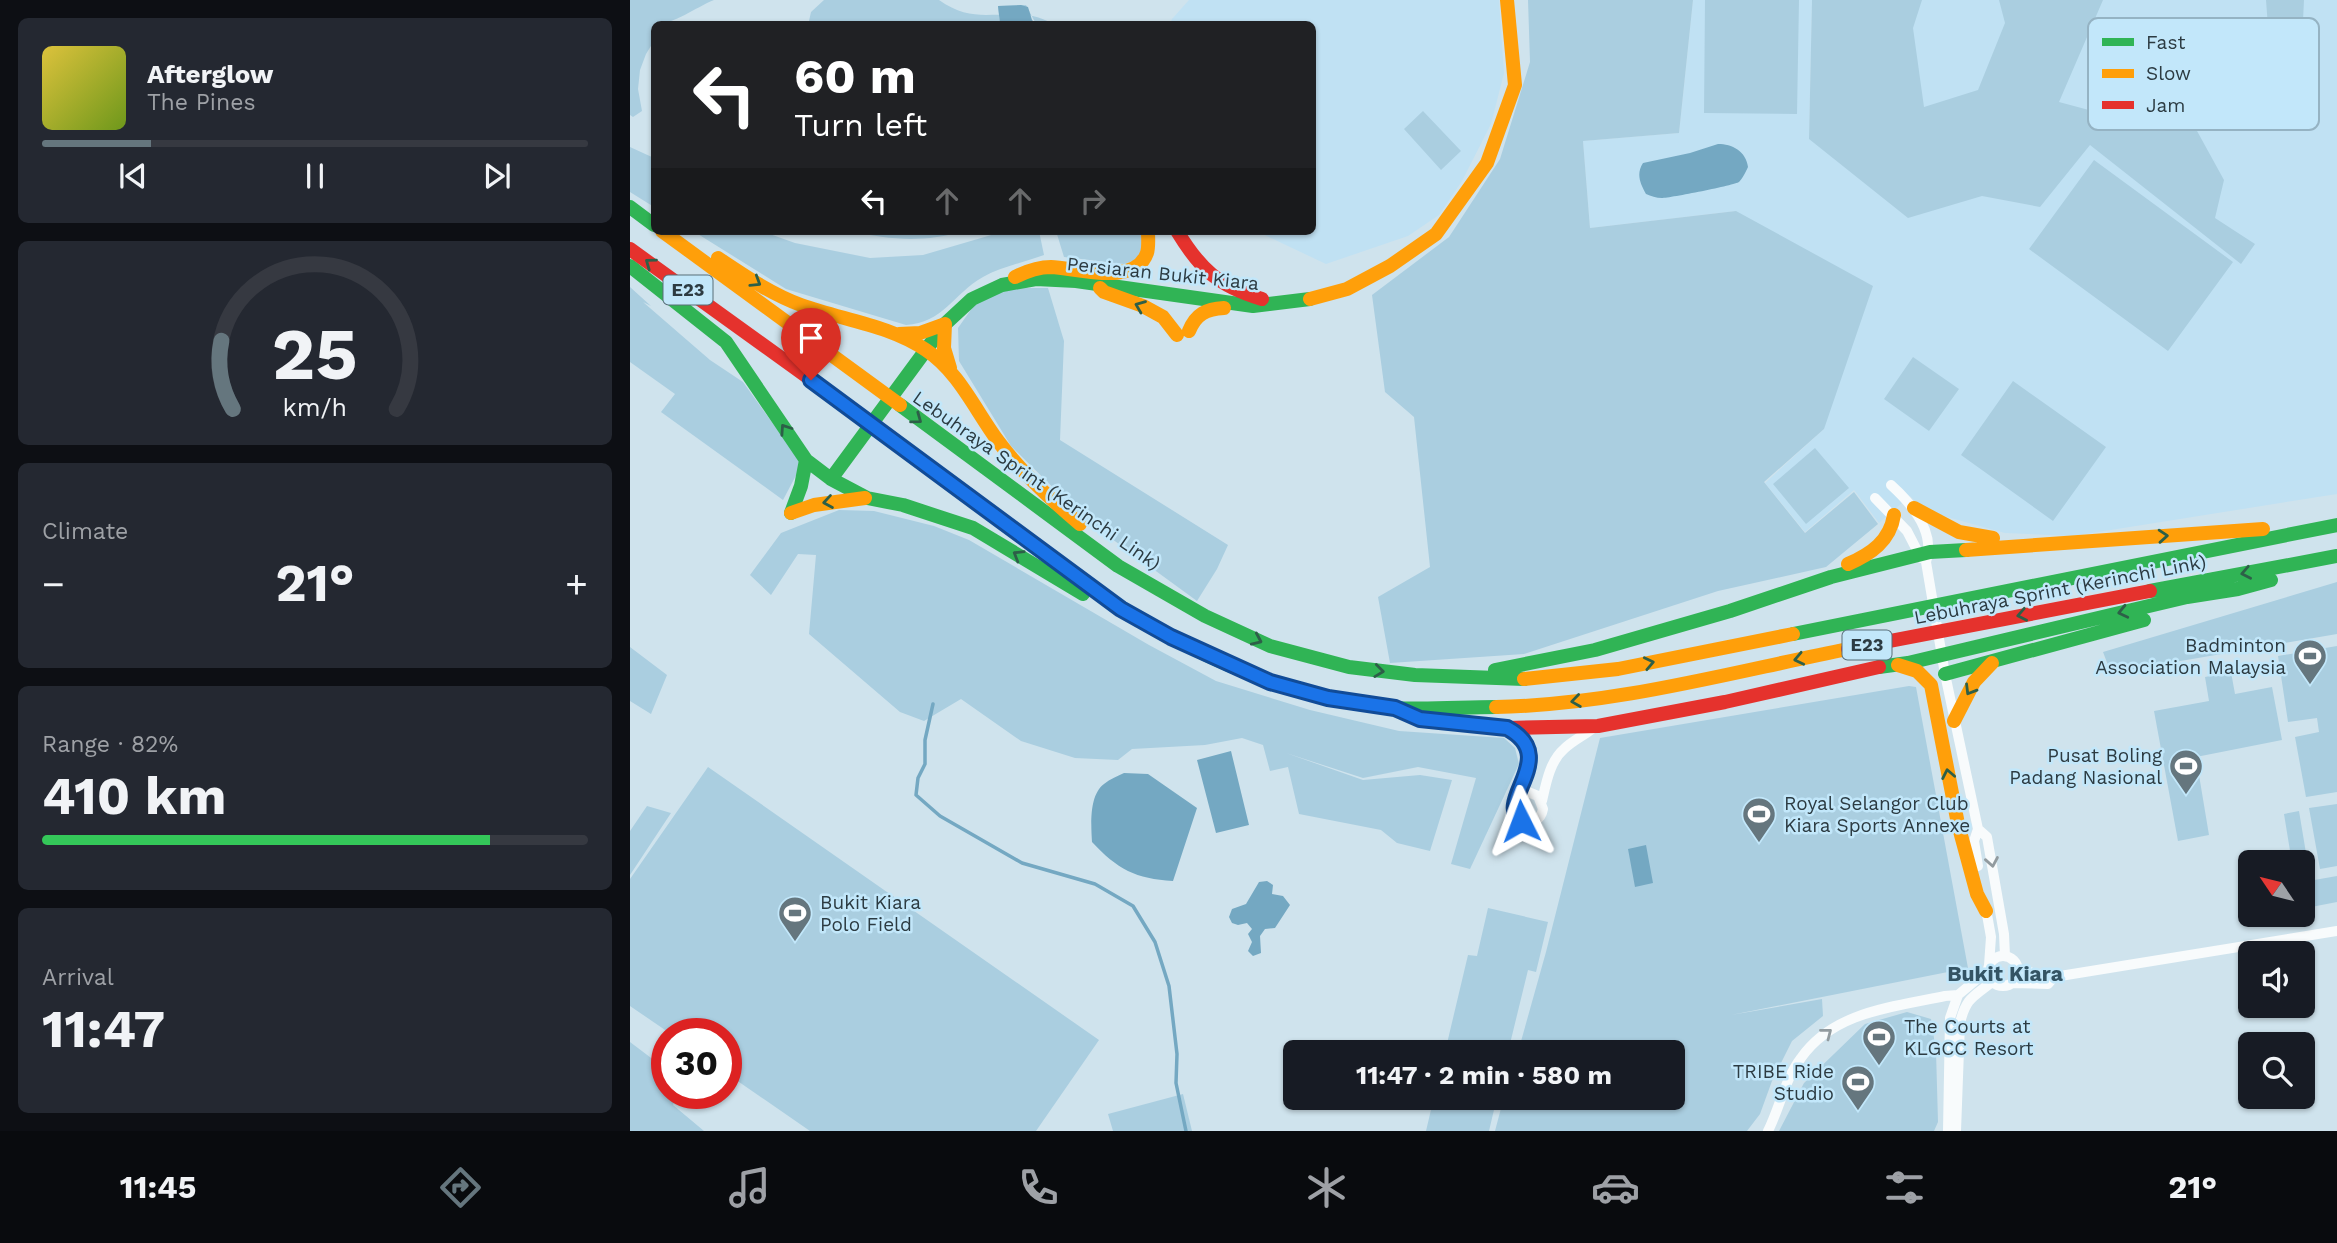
<!DOCTYPE html>
<meta charset="utf-8">
<style>
:root{--surface:#171b24;--page:#242831;--text:#f1f3f6;--muted:#9ea1a6;--line:#363941;--accent:#65767e}
body{margin:0;font-family:"Work Sans",sans-serif;background:var(--page);color:var(--text);height:100vh;display:flex;flex-direction:column;font-size:26px;white-space:nowrap}
*{box-sizing:border-box;margin:0}
p{font-size:23px;color:var(--muted)}
.icon{flex:none;width:38px;height:38px;fill:none;stroke:currentColor;stroke-width:2;stroke-linecap:round;stroke-linejoin:round}
.map{position:relative;flex:1;overflow:hidden}
.panel{display:flex;flex-direction:column;gap:18px;padding:18px;background:#0d0f14;width:630px}
.panel>*{flex:none}
.guide{position:absolute;left:21px;top:21px;width:665px;height:214px;border-radius:10px;box-shadow:0 2px 5px #0004;background:#202124;color:#fff;overflow:hidden}
.needle{width:46px;rotate:305deg}
.tools{position:absolute;left:1608px;top:850px;display:grid;gap:14px}
.tools a{display:grid;place-items:center;width:77px;height:77px;border-radius:10px;background:var(--surface);box-shadow:0 2px 5px #0004;font-size:35px}
.speed{position:absolute;left:21px;top:1018px;display:flex;gap:14px;font-size:35px;font-weight:700;text-align:center}
.speed>*{display:grid;place-content:center;width:91px;height:91px;border-radius:50%;background:var(--surface);box-shadow:0 2px 5px #0004;line-height:1}
.speed .limit{border:10px solid #d22;background:#fff;color:#111}
.pin{position:absolute;display:grid;place-items:center;width:60px;height:60px;color:#fff;margin:-72px -30px;border-radius:50% 50% 50% 0;rotate:-45deg;box-shadow:0 0 7px #0007}
.pin .icon{rotate:45deg}
.me{position:absolute;width:77px;margin:-38px;rotate:357deg;stroke-linejoin:round;filter:drop-shadow(0 0 5px #0008)}
.turn{display:flex;align-items:center;gap:24px;height:147px;padding:0 28px;font-size:32px}
.turn .icon{width:91px;height:91px;stroke-width:2.5}
.turn b{display:block;font-size:49px;line-height:60px}
.lanes{display:flex;align-items:center;height:66px;padding:0 28px;background:#0003;justify-content:center;gap:35px;direction:ltr}
.lanes .off{opacity:.35}
.big{font-size:52px;font-weight:700;line-height:1.1}
.panel .widget{flex:1;display:flex;flex-direction:column;justify-content:center;gap:10px;min-width:0;padding:0 24px;border-radius:10px;background:var(--page)}
.panel .dial{align-items:center;gap:0}
.dial svg{height:182px;overflow:visible;fill:none;stroke:var(--line);stroke-width:7;stroke-linecap:round;text-anchor:middle}
.dial text{fill:var(--text);stroke:none}
.song{display:flex;align-items:center;gap:21px}
.cover{width:84px;height:84px;border-radius:10px;background:linear-gradient(135deg,hsl(50 70% 55%),hsl(80 70% 35%))}
.played{height:7px;border-radius:4px;background:linear-gradient(90deg,var(--accent) 20%,var(--line) 20%)}
.keys{display:flex;justify-content:space-around;direction:ltr}
.heat{display:flex;justify-content:space-between;align-items:center;font-size:38px;direction:ltr}
.charge{height:10px;border-radius:5px;background:linear-gradient(90deg,#34c759 82%,var(--line) 0)}
.trip{position:absolute;left:653px;top:1040px;width:402px;height:70px;border-radius:10px;background:var(--surface);box-shadow:0 2px 5px #0004;font-weight:700;line-height:70px;text-align:center}
.tabs{display:flex;height:112px;justify-content:space-around;align-items:center;background:#090b0e;color:var(--muted)}
.tabs .icon{width:49px;height:49px}
.tabs .selected{color:var(--accent)}
.tabs b{font-size:32px;color:var(--text)}
main{display:flex;flex:1;min-height:0}
.map>svg:first-child{display:block}
.built{fill:#c0e1f3}
.green{fill:#aacee0}
.water{fill:#74a8c2}
.lines{fill:none;stroke-linecap:round;stroke-linejoin:round}
.stream{stroke:#74a8c2;stroke-width:3.5}
.street{stroke:#f8fbfc;stroke-width:10}
.fast{stroke:#30b455;stroke-width:14}
.slow{stroke:#ff9f0a;stroke-width:14}
.jam{stroke:#e5322d;stroke-width:14}
.oneway{stroke:#2d5f48}
.oneway2{stroke:#929b9f}
.route-casing{stroke:#114b97;stroke-width:18}
.route{stroke:#1a73e8;stroke-width:12}
.labels{text-anchor:middle;stroke-width:5;stroke-linejoin:round;paint-order:stroke}
.shield{fill:#c2e7fa;stroke:#596f79;stroke-width:2}
.shield-label{font-size:18px;font-weight:bold;fill:#2c3b42}
.street-label{font-size:19px;fill:#2c3b42;stroke:#c2e7fa}
.poi-label{font-size:19px;fill:#2c3b42;stroke:#c2e7fa;text-anchor:end}
.neighbourhood-label{font-size:21px;font-weight:bold;fill:#345464;stroke:#c2e7fa}
.key{fill:#c2e7fa;stroke:#95b3c3;stroke-width:2}
.key-label{font-size:19px;fill:#2c3b42}
</style>
<main>
<section class="panel">
<div class="widget">
<div class="song"><i class="cover"></i><div><b>Afterglow</b><p>The Pines</p></div></div>
<div class="played"></div>
<div class="keys"><svg class="icon" aria-label="previous" viewBox="0 0 24 24"><path d="M18 5L8 12l10 7zM5 5v14"/></svg><svg class="icon" aria-label="pause" viewBox="0 0 24 24"><path d="M8 5v14M16 5v14"/></svg><svg class="icon" aria-label="next" viewBox="0 0 24 24"><path d="M6 5l10 7-10 7zM19 5v14"/></svg></div>
</div>
<div class="widget dial"><svg viewBox="0 0 100 80">
<path d="M14 69A42 42 0 1 1 86 69"/>
<path d="M14 69A42 42 0 0 1 9 39" stroke="#65767e"/>
<text x="50" y="56" font-size="32" font-weight="700">25</text>
<text x="50" y="72" font-size="11">km/h</text>
</svg></div>
<div class="widget"><p>Climate</p>
<div class="heat"><a>−</a><b class="big">21°</b><a>+</a></div>
</div>
<div class="widget"><p>Range · 82%</p><b class="big">410 km</b><div class="charge"></div></div>
<div class="widget"><p>Arrival</p><b class="big">11:47</b></div>
</section>
<div class="map">
<svg width="1707" height="1131" viewBox="0 0 1707 1131">
<rect width="100%" height="100%" fill="#cfe3ed"/>
<path class="built" d="M559,0H869L874,73L861,124L832,181L809,215L778,236L696,264L626,231H682V24H540L542,19Z
M1063,0H1182L1179,138L1272,0H1707V494L1443,536L1375,533L1310,515L1289,505L1280,496L1249,523L1224,490L1175,532L1135,483L1194,429L1106,211L960,228L953,141L1049,133Z"/>
<path class="green" d="M0,0H84C64,8 46,24 24,24V41L16,54L10,70L8,89L12,111L3,117L0,115Z
M194,0H309C352,31 381,0 423,24H406L396,5L368,6L370,24H184L179,21L181,12Z
M898,0H1063L1049,133L953,141L960,228L1106,211L1243,286L1194,429L1134,482L1175,533L1224,492L1248,524L1196,567L1088,591L894,654L760,663L748,597L800,567L784,417L755,392L742,295L819,237L870,159L900,62Z
M1075,0H1169L1167,114L1074,113Z
M1182,0H1292L1283,28L1294,107L1348,90L1375,23L1369,0H1473L1429,102L1511,124L1512,122L1463,95L1498,33L1549,61L1546,67L1550,60L1540,53L1533,34L1554,22L1561,120L1594,180L1585,218L1625,244L1611,264L1460,145L1410,207L1352,196L1278,218L1179,139Z
M1636,0H1674L1672,41L1639,40Z
M793,111L831,151L811,170L774,129Z
M0,147L24,158V207L0,192Z
M1464,160L1603,262L1538,351L1399,249Z
M63,231H131L165,243L240,258L293,255L375,231H409L414,255C395,262 371,267 353,277C323,294 313,323 276,325L156,289Z
M219,231H335C292,243 262,240 219,231Z
M426,231H511L513,252L503,261L494,264L434,257Z
M0,287L21,306L13,302L80,360L113,382L172,464L153,500L31,412L45,394L0,362Z
M381,288H418L434,341L430,440L598,545L587,569L567,601L456,520L381,446L329,361L328,328L347,301Z
M1283,357L1329,389L1299,431L1254,399Z
M1383,381L1476,447L1423,521L1331,455Z
M1185,448L1219,488L1176,524L1143,484Z
M209,510L244,511L304,526L339,540L519,645L586,681L680,710L769,731L874,738L885,748L889,764L840,869L821,864L846,778L788,767L733,778L656,753L733,780L790,775L822,780L800,851L767,843L751,830L669,814L658,767L640,771L633,745L612,738L575,745L502,749L488,760L445,758L391,741L331,699L294,721L270,712L179,634L186,555L168,554L141,595L120,575L151,533Z
M1707,582V634L1481,673L1473,652Z
M1707,646V792L1676,797L1665,737L1689,732L1687,718L1658,722L1648,656Z
M0,647L37,675L21,714L0,701Z
M1601,672L1605,694L1642,687L1652,740L1566,757L1579,835L1548,841L1524,711L1579,701L1575,677Z
M1279,686L1286,687L1338,968L1101,1015L1192,999L1193,1016L1162,1041L1142,1081L1130,1114L1117,1131H865L874,1097H1043V1052H888L916,952L970,738Z
M78,767L469,1040L406,1131H180L96,1073V1034H41L0,1006V879Z
M1707,804V866L1690,869L1679,808Z
M17,806L41,813L0,875V831Z
M1669,811L1680,877L1673,878V863H1662L1654,814Z
M1707,876V902L1676,908L1673,882Z
M858,908L918,922L906,972L898,970L878,1052H815L838,955L847,956Z
M1277,1012L1301,1019L1306,1051L1308,1122L1304,1131H1149L1174,1083L1235,1024Z
M0,1042L37,1070V1094H47L43,1105L74,1131H0Z
M553,1094L562,1131H483L478,1114Z
M804,1097H867L859,1131H796Z"/>
<path class="water" d="M391,5L398,7L402,20L406,24H370L368,6Z
M1088,144C1102,144 1116,151 1118,167C1116,171 1113,178 1109,182C1105,185 1040,198 1032,198C1026,198 1021,196 1016,194C1010,183 1006,174 1013,163L1060,153Z
M601,751L619,825L586,833L567,760Z
M494,773L518,774L567,808L543,881C506,879 487,869 462,842C461,825 459,795 474,784C480,779 488,776 494,773Z
M1016,845L1023,883L1005,887L998,849Z
M637,881L643,885L642,894L653,896L660,905L645,928L635,929L630,936L631,953L623,956L618,951L622,942L618,934L622,929L617,923L608,925L602,923L599,917L602,909L616,904L629,882Z"/>
<g class="lines">
<path class="stream" d="M303,704L295,740V764L288,778L286,795L310,816L392,863L465,884L503,906L525,942L539,986L547,1054L546,1083L556,1131"/>
<path class="street" d="M1261,485C1282,504 1306,532 1296,562L1315,674L1348,829L1344,841L1348,866
M1245,498L1277,531L1291,558
M880,730C921,752 883,784 883,811L891,821C902,825 911,820 913,809L908,796L898,792L887,797
M912,801C916,783 920,761 934,749C942,741 953,736 962,729
M1348,829L1357,837L1374,934L1375,956
M1356,909L1361,937L1359,965
M1358 971a15 15 0 1 1 30 0a15 15 0 1 1-30 0Z
M1388,970L1424,977L1707,931
M1382,983L1418,984L1424,977
M1138,1131C1150,1107 1155,1079 1171,1058C1204,1011 1264,1007 1315,996L1328,995
M1318,1131L1320,1018L1328,995L1358,970
M1326,1131L1330,1023C1336,998 1343,997 1362,982"/>
<path class="fast" d="M0,207L24,225
M0,266L96,342L176,460L201,479L237,498L273,505L343,528L453,594
M270,405L488,566L575,616L640,646L719,667L785,675L894,679
M201,479L315,324L342,299L372,285L406,279L446,281L623,306L680,299
M161,513L171,486L176,460
M452,580C539,645 654,700 764,708C798,710 833,707 866,707
M1520,591L1707,556
M1163,634L1707,525
M1249,667L1278,663L1557,597L1608,589L1641,580
M865,670L965,650L1100,611L1201,577L1300,552L1336,550
M1315,674L1514,620"/>
<path class="slow" d="M32,231L270,405
M88,258C115,276 141,294 171,305C213,320 259,325 296,350C329,372 345,410 368,441C391,472 420,499 450,524
M385,277C397,271 408,267 421,267C447,268 505,287 517,253C519,247 518,238 518,231
M470,288L474,292L513,306L533,317L547,335
M680,299L717,289L760,266L806,234L857,163L885,85L877,0
M559,331C566,314 576,309 594,308
M269,334L290,333L315,324L314,348L320,368
M222,409L452,580
M1284,508L1329,532L1363,538
M161,513L184,505L235,498
M1336,550L1633,529
M1218,564C1241,554 1260,541 1264,515
M1268,665L1287,671L1301,685L1328,824L1347,894L1356,911
M894,679L988,669L1163,634
M866,707C985,705 1102,672 1218,649
M1324,721L1344,682L1362,663"/>
<path class="jam" d="M547,231C570,269 588,286 632,299
M0,249L222,409
M1218,649L1520,591
M778,714L790,719L877,728L968,726L1095,702L1249,667"/>
</g>
<defs><path id="oneway-chevron" d="M-2-3.5L2.5 0L-2 3.5" fill="none" stroke-width="1.6" stroke-linecap="round" stroke-linejoin="round" transform="scale(1.75)"/></defs>
<g class="oneway">
<use href="#oneway-chevron" transform="translate(20 263) rotate(-144)"/>
<use href="#oneway-chevron" transform="translate(126 282) rotate(32)"/>
<use href="#oneway-chevron" transform="translate(510 306) rotate(-158)"/>
<use href="#oneway-chevron" transform="translate(287 419) rotate(36)"/>
<use href="#oneway-chevron" transform="translate(155 429) rotate(-124)"/>
<use href="#oneway-chevron" transform="translate(198 502) rotate(171)"/>
<use href="#oneway-chevron" transform="translate(1533 536) rotate(-4)"/>
<use href="#oneway-chevron" transform="translate(388 555) rotate(-149)"/>
<use href="#oneway-chevron" transform="translate(1616 573) rotate(169)"/>
<use href="#oneway-chevron" transform="translate(1493 612) rotate(167)"/>
<use href="#oneway-chevron" transform="translate(1392 615) rotate(169)"/>
<use href="#oneway-chevron" transform="translate(627 640) rotate(24)"/>
<use href="#oneway-chevron" transform="translate(1169 659) rotate(168)"/>
<use href="#oneway-chevron" transform="translate(1019 663) rotate(-12)"/>
<use href="#oneway-chevron" transform="translate(749 671) rotate(7)"/>
<use href="#oneway-chevron" transform="translate(1340 690) rotate(121)"/>
<use href="#oneway-chevron" transform="translate(946 701) rotate(172)"/>
<use href="#oneway-chevron" transform="translate(1318 774) rotate(-101)"/>
</g>
<g class="oneway2">
<use href="#oneway-chevron" transform="translate(1362 862) rotate(80)"/>
<use href="#oneway-chevron" transform="translate(1197 1033) rotate(-38)"/>
</g>
<g class="lines">
<g class="route-casing">
<path id="route" d="M181,380L491,609L541,637L640,682L698,698L765,708L790,719L877,728C931,757 865,800 891,821"/>
</g>
<use href="#route" class="route"/>
</g>
<defs>
<g id="stadium-pin" transform="scale(1.75)"><path d="M0 17L-7.5 6A9.5 9.5 0 1 1 7.5 6Z" fill="#65767e" stroke="#c2e7fa"/><path d="M0-5a6.5 5 0 1 0 0 10a6.5 5 0 1 0 0-10ZM-3.5-1.8h7v3.6h-7Z" fill="#fff"/></g>
</defs>
<g fill-rule="evenodd">
<use href="#stadium-pin" x="1680" y="656"/>
<use href="#stadium-pin" x="1556" y="766"/>
<use href="#stadium-pin" x="1129" y="814"/>
<use href="#stadium-pin" x="165" y="913"/>
<use href="#stadium-pin" x="1249" y="1037"/>
<use href="#stadium-pin" x="1228" y="1082"/>
</g>
<g class="labels">
<g class="shield">
<rect x="33.5" y="275.5" width="49" height="29" rx="5"/>
<rect x="1212.5" y="630.5" width="49" height="29" rx="5"/>
</g>
<g class="shield-label">
<text x="58" y="296">E23</text>
<text x="1237" y="651">E23</text>
</g>
<g class="street-label">
<text transform="translate(533 273) rotate(6)" y="7">Persiaran Bukit Kiara</text>
<text transform="translate(407 480) rotate(35)" y="7">Lebuhraya Sprint (Kerinchi Link)</text>
<text transform="translate(1430 589) rotate(-11)" y="7">Lebuhraya Sprint (Kerinchi Link)</text>
</g>
<g class="poi-label">
<text x="1656" y="652">Badminton<tspan x="1656" dy="22">Association Malaysia</tspan></text>
<text x="1532" y="762">Pusat Boling<tspan x="1532" dy="22">Padang Nasional</tspan></text>
<text x="1154" y="810" text-anchor="start">Royal Selangor Club<tspan x="1154" dy="22">Kiara Sports Annexe</tspan></text>
<text x="190" y="909" text-anchor="start">Bukit Kiara<tspan x="190" dy="22">Polo Field</tspan></text>
<text x="1274" y="1033" text-anchor="start">The Courts at<tspan x="1274" dy="22">KLGCC Resort</tspan></text>
<text x="1204" y="1078">TRIBE Ride<tspan x="1204" dy="22">Studio</tspan></text>
</g>
<g class="neighbourhood-label">
<text x="1375" y="981">Bukit Kiara</text>
</g>
</g>
<rect x="1458" y="18" width="231" height="112" rx="10" class="key"/>
<rect x="1472" y="38" width="32" height="8" fill="#30b455"/>
<rect x="1472" y="69" width="32" height="9" fill="#ff9f0a"/>
<rect x="1472" y="101" width="32" height="8" fill="#e5322d"/>
<g class="key-label">
<text x="1516" y="49">Fast</text>
<text x="1516" y="80">Slow</text>
<text x="1516" y="112">Jam</text>
</g>
</svg>
<div class="tools">
<a><svg class="needle" viewBox="-14 -14 28 28"><path d="M0-13l5 13h-10z" fill="#e53935"/><path d="M0 13l5-13h-10z" fill="#9ea1a6"/></svg></a>
<a><svg class="icon" aria-label="sound" viewBox="0 0 24 24"><path d="M4 9h4l5-4v14l-5-4H4zM17 9q2 3 0 6"/></svg></a>
<a><svg class="icon" aria-label="search" viewBox="0 0 24 24"><circle cx="10" cy="10" r="6"/><path d="M15 15l6 6"/></svg></a>
</div>
<div class="speed"><div class="limit">30</div></div>
<div class="pin" style="left:181px;top:380px;background:#d93025"><svg class="icon" aria-label="arrive" viewBox="0 0 24 24"><path d="M6 21V4h12l-3 4 3 4H6"/></svg></div>
<svg class="me" style="left:891px;top:821px" viewBox="-20 -20 40 40"><path d="M0-17L14 15 0 8-14 15z" fill="#1a73e8" stroke="#fff" stroke-width="4"/></svg>
<div class="trip">11:47 · 2 min · 580 m</div>
<div class="guide">
<div class="turn"><svg class="icon" aria-label="left" viewBox="0 0 24 24"><path d="M17 20v-9H6M10 6l-5 5 5 5"/></svg><div><b>60 m</b>Turn left</div></div>
<div class="lanes"><svg class="icon" aria-label="left" viewBox="0 0 24 24"><path d="M17 20v-9H6M10 6l-5 5 5 5"/></svg><svg class="icon off" aria-label="ahead" viewBox="0 0 24 24"><path d="M12 20V5M6 11l6-6 6 6"/></svg><svg class="icon off" aria-label="ahead" viewBox="0 0 24 24"><path d="M12 20V5M6 11l6-6 6 6"/></svg><svg class="icon off" aria-label="right" viewBox="0 0 24 24"><path d="M7 20v-9h11M14 6l5 5-5 5"/></svg></div>
</div>
</div>
</main>
<nav class="tabs">
<b>11:45</b>
<svg class="icon selected" aria-label="directions" viewBox="0 0 24 24"><path d="M12 3l9 9-9 9-9-9zM9 14v-3h6M13 9l2 2-2 2"/></svg>
<svg class="icon" aria-label="music" viewBox="0 0 24 24"><path d="M9 18V5l10-2v13"/><circle cx="6" cy="18" r="3"/><circle cx="16" cy="16" r="3"/></svg>
<svg class="icon" aria-label="phone" viewBox="0 0 24 24"><path d="M5 4h4l2 5-3 2q2 4 5 5l2-3 5 2v4C11 20 4 13 5 4z"/></svg>
<svg class="icon" aria-label="climate" viewBox="0 0 24 24"><path d="M12 3v18M4 7l16 10M4 17L20 7"/></svg>
<svg class="icon" aria-label="car" viewBox="0 0 24 24"><path d="M5 17H2v-5l4-1 3-4h7l3 4 3 1v5h-3M9 17h6M6 11h13"/><circle cx="7" cy="17" r="2"/><circle cx="17" cy="17" r="2"/></svg>
<svg class="icon" aria-label="filters" viewBox="0 0 24 24"><path d="M4 7h16M4 17h16"/><circle cx="9" cy="7" r="2"/><circle cx="15" cy="17" r="2"/></svg>
<b>21°</b>
</nav>
